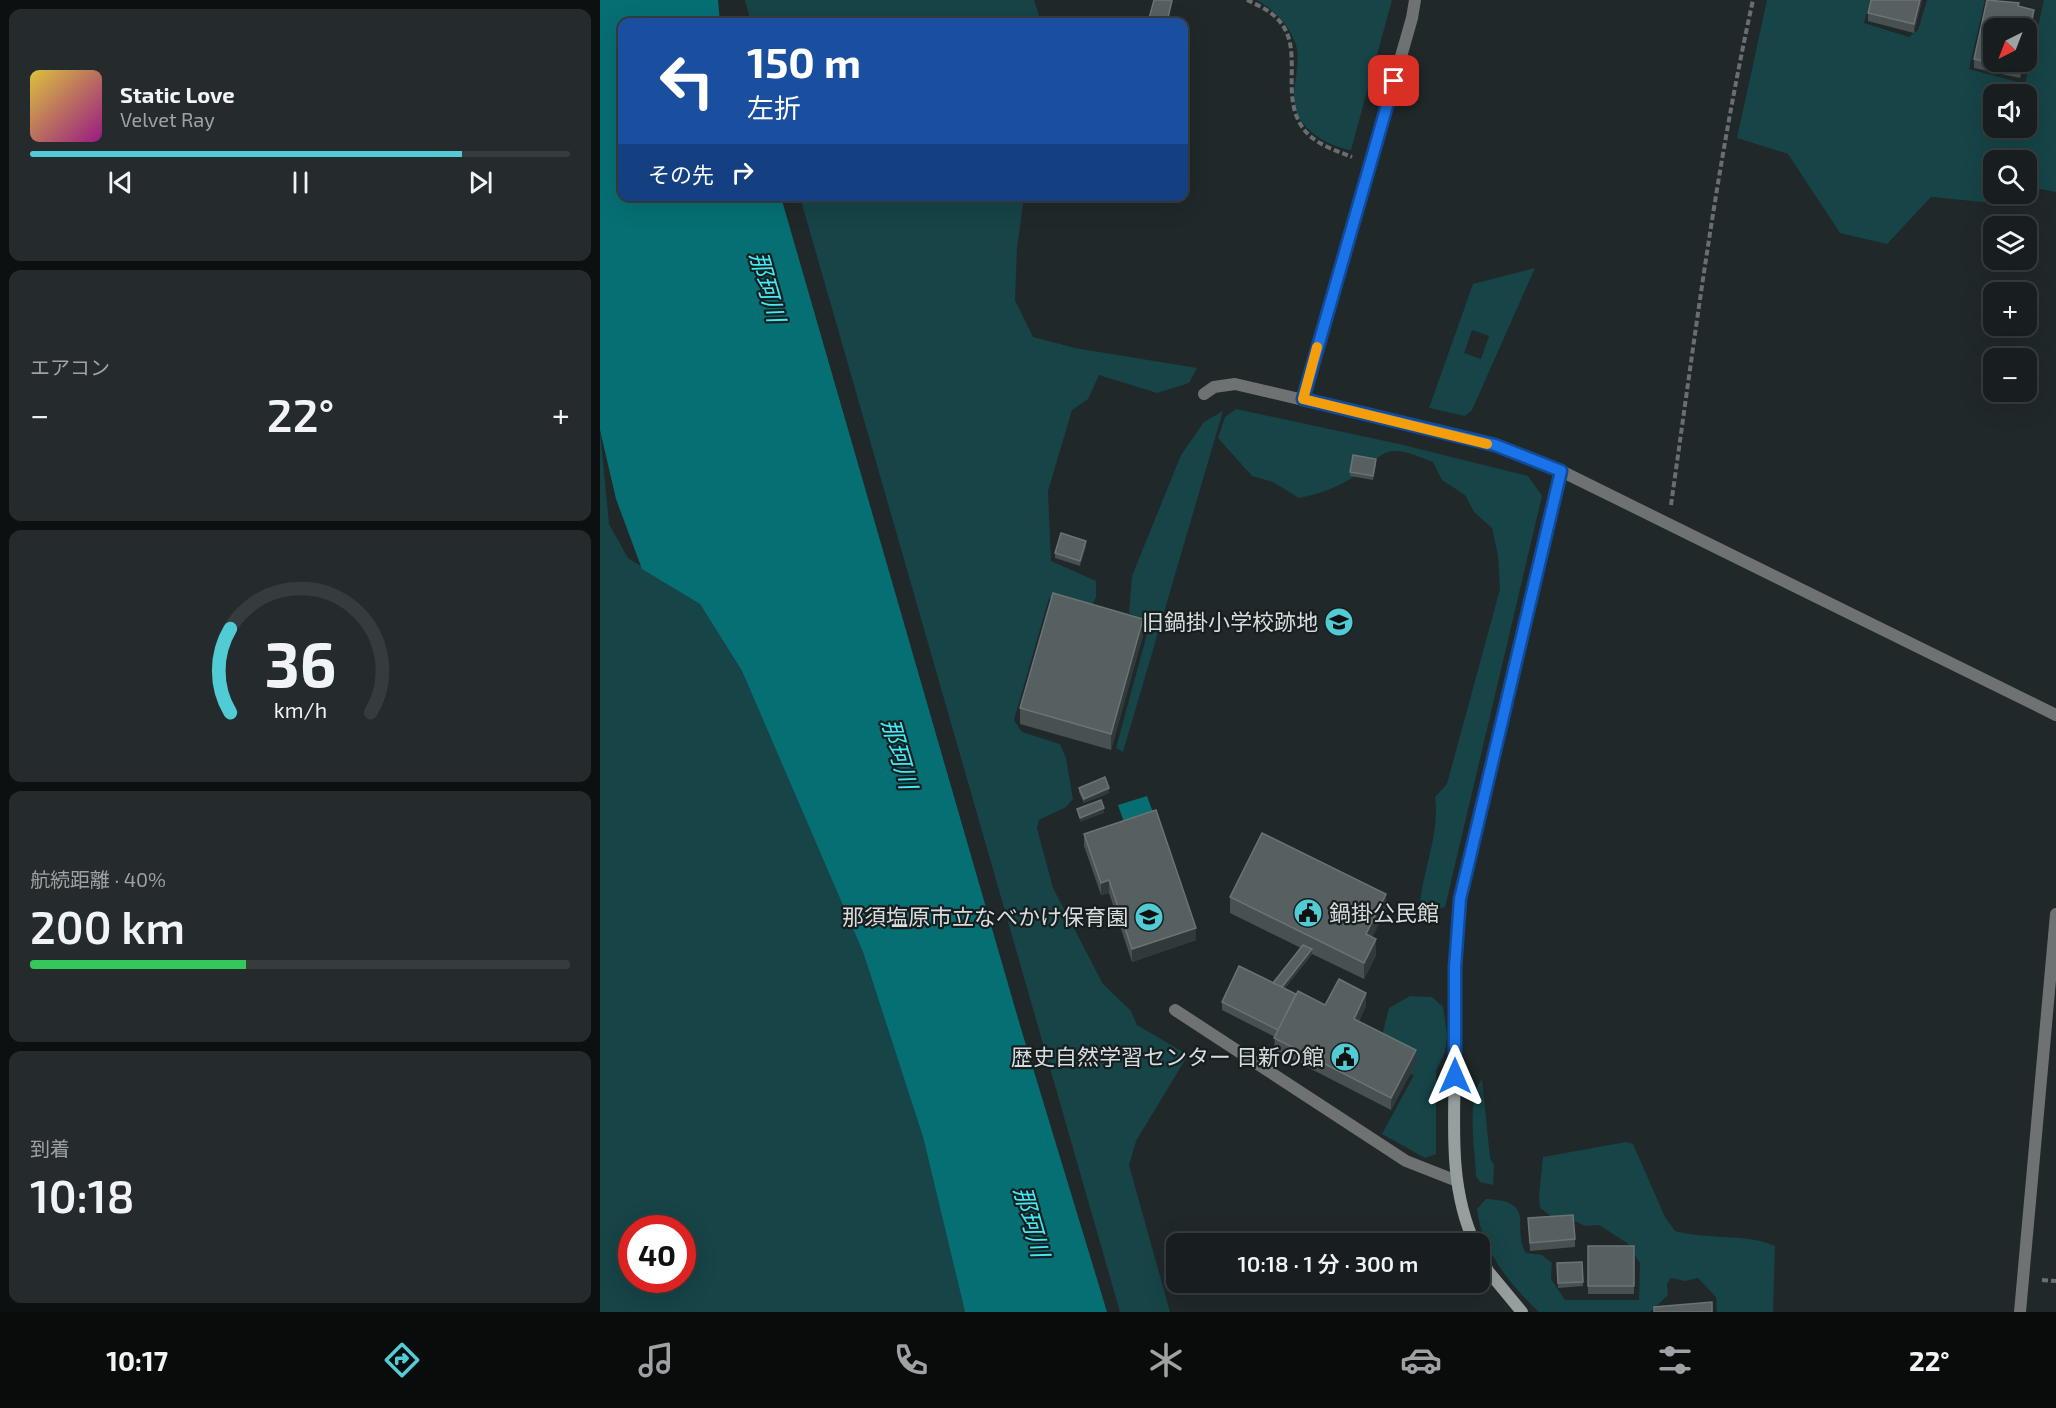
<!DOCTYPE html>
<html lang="ja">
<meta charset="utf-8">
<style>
:root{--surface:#181e1f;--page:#252b2c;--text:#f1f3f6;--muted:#9fa2a4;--line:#363c3d;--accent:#51ccd4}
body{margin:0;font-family:"Exo 2","Noto Sans JP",sans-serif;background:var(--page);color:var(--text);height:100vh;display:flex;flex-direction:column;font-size:22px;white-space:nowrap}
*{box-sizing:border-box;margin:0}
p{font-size:20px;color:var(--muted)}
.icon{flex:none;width:33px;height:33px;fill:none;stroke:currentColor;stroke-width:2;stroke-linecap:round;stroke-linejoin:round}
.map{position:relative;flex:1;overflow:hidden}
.details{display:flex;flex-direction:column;gap:9px;padding:9px;background:#0d1011;width:600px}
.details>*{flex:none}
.guide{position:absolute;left:18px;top:18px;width:570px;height:183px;border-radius:12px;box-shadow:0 6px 24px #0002,0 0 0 2px var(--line);background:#1a4fa0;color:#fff;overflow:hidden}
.needle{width:39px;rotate:222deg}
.fabs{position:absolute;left:1383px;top:18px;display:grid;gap:12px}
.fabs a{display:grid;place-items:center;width:54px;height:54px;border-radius:12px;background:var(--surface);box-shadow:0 6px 24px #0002,0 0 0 2px var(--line);font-size:30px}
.speed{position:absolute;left:18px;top:1215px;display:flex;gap:12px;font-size:30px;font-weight:700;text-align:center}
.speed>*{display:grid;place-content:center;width:78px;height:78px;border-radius:50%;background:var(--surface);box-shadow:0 6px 24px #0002,0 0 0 2px var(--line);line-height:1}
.speed .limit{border:9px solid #d22;background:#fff;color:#111}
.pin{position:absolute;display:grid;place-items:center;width:51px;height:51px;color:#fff;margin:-26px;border-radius:12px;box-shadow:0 3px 9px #0006}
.me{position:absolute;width:66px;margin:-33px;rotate:0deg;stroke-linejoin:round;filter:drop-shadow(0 0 4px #0008)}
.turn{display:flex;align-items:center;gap:21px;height:126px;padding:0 30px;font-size:27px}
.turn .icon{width:78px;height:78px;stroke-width:2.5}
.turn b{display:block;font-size:42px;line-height:51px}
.then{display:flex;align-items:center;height:57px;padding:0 30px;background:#0003;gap:12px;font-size:22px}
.big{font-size:45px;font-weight:600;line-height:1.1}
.details .tile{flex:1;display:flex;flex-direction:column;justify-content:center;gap:9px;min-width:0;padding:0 21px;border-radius:12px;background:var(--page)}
.details .dial{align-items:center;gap:0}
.dial svg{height:156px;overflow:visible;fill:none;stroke:var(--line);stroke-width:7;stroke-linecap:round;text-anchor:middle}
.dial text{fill:var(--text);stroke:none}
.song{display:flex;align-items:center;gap:18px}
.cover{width:72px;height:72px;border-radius:9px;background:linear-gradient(135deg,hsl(50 70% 55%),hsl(310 70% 35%))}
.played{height:6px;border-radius:3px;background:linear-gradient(90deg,var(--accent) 80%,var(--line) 80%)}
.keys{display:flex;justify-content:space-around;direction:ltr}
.heat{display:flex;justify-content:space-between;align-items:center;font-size:33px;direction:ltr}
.charge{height:9px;border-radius:4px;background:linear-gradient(90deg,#34c759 40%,var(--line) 0)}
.trip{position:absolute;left:566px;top:1233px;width:324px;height:60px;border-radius:12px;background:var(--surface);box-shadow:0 6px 24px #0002,0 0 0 2px var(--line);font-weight:600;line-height:60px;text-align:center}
.tabs{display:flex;height:96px;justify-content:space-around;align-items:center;background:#0a0c0c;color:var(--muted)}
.tabs .icon{width:42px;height:42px}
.tabs .current{color:var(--accent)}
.tabs b{font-size:27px;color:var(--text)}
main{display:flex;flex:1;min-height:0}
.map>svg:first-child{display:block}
.green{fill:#164447;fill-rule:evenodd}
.water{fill:#066f74}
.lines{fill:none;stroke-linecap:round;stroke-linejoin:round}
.path{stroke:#696f70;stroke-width:4;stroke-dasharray:6 3;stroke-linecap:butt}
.lane{stroke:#6e7273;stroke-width:12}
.street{stroke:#6e7273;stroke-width:12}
.secondary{stroke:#979e9e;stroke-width:12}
.wall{fill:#485051}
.shaded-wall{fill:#313a3a}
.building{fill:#576060;stroke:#6b7373;stroke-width:1.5}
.route-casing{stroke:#114b97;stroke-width:15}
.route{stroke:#1a73e8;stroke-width:10}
.slow{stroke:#f59e0b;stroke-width:10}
.labels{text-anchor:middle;stroke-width:4.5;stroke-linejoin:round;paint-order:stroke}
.poi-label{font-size:22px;fill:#d7dcdd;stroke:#171e1f;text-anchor:end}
.water-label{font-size:24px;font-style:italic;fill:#43ebf6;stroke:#171e1f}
</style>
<main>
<section class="details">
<div class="tile">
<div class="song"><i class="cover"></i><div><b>Static Love</b><p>Velvet Ray</p></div></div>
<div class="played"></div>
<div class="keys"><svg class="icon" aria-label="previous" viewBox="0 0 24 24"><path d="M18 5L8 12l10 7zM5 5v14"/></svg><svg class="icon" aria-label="pause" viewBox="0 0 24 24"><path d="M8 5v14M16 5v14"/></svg><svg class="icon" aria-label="next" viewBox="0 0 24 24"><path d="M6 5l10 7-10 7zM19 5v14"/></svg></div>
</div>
<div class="tile"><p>エアコン</p>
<div class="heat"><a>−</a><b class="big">22°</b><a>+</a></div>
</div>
<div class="tile dial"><svg viewBox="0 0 100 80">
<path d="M14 69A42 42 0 1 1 86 69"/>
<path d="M14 69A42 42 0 0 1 14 26" stroke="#51ccd4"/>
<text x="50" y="56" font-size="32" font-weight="700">36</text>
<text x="50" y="72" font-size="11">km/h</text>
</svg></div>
<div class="tile"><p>航続距離 · 40%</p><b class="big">200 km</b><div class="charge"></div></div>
<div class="tile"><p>到着</p><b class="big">10:18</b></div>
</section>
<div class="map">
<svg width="1456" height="1312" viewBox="0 0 1456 1312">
<rect width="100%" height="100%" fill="#202829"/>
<path class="green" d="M145,0H434L441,22H151Z
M657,0H792L751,150C728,147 695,127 694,101C693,84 701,62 696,45C689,24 675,11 657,0Z
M1167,0H1270L1264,23L1309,37L1318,30L1327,0H1385L1369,69L1425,84L1444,0H1456V192L1441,189L1427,192L1426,160H1394V194H1422L1383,202L1331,197L1287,244L1240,233L1188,154L1137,138ZM1426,94V128H1394V94Z
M200,197H424L417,248L415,300L433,337L475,348L597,368L589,383L557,393L499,375L488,399L472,410L448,491L451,561L496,581V597L492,605L449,598L414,720L422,732L460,744L466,758L473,799L466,807L439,820L437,828L453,888L503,984L531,1011L537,1025L588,1055L536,1141L529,1165L570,1312H520Z
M935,268L872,410L865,416L829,408L873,284ZM872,330L889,336L881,359L864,353Z
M636,409L799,444L928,476L942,496L845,907L836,910L820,902C824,867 840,832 835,797L847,784L900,589L898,555L892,528L874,512L865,495L842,480L833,462C821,458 801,448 788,452C778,455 770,465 762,471C744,485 721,494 699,498L673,482L652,476L618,438L625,417Z
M623,411L523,752L516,748L550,623L529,613L532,576L581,455L604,422Z
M0,430L9,524L28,558L100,604L142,671L263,952L323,1137L365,1312H0ZM32,1228H82V1280H32Z
M810,996L832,997L843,1007L847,1035L845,1052L836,1071V1154L825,1158L782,1134L814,1075L805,1073L781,1040L789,1008Z
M882,1079L890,1158L894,1165L893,1185L880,1182L876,1176C875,1149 866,1099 882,1079Z
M1026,1142L1033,1144L1065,1217L1075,1231C1107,1240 1146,1233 1175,1246L1173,1312H1117L1116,1297L1098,1278L1085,1281L1071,1278L1067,1284L1068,1295L1050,1312H939C910,1285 881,1249 877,1209L886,1199C938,1201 911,1227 926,1253L942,1255L952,1263L951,1279L965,1300H1039L1040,1263L1027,1243L999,1225L985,1226L971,1219H955L940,1208L939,1196L943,1157Z"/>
<path class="water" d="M0,0H118L120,22H22V196L181,197L419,1022L507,1312H365L323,1137L263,952L142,671L100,604L42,569L16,499L0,430Z
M547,796L555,818L526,828L518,805Z"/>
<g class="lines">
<path class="path" d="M647,0C655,4 665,8 672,14C711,44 674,97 707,133C718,145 737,151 752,157
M1071,505C1095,336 1116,167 1153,0
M1442,1280L1456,1281"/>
<path class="lane" d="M575,1010L806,1161L857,1181"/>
<path class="street" d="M604,394L614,387L635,384L895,445L961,471L1456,715
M703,399L812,18L815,0
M855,1054V967L860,899L961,471
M1420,1312L1456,914"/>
<path class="secondary" d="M855,1054C855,1117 847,1184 875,1244
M879,1252L888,1271L922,1312"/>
</g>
<path class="wall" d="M1271,0H1322L1314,33L1268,21V13Z
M1419,6L1434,18L1394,62H1424L1420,78L1374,68V59Z
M776,464L773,480L750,476V472Z
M486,546L480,566L455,558V553Z
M543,635L511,750L420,724V708Z
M479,788L509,793L484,803L479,792Z
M484,834L596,940L532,962L509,893L501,895L484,846Z
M630,897L786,910L772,937L776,955L764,979L712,954L685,988L696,996L725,1005L766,1006L759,1021L816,1063L791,1110L674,1050L675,1037L622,1010V1002L673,983L701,948L630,913Z
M928,1218L975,1239V1247L930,1251Z
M988,1246H1034V1294H988Z
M982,1262L983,1286L958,1288L957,1263Z"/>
<path class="shaded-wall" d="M572,0H573L568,22H567Z
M1320,0H1322L1314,33V24Z
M1434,10V18L1426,51V43Z
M1422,62H1424L1420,78V70Z
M486,541V546L480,566V561Z
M543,619V635L511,750V734Z
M509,788V793L484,803V799Z
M504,808V813L480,822V818Z
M509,880V893L501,895V883Z
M786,894V910L766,950V934Z
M596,928V940L532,962V949Z
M776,939V955L764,979V963Z
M712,949V953L680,994V990Z
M766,993V1006L754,1031V1019Z
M816,1050V1063L791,1110V1098Z"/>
<path class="building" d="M554,0H572L567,22H548Z
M1271,0H1320L1314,24L1268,13Z
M1387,0L1419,3L1418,6L1434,10L1426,43V28H1394V62H1422L1420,70L1374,59Z
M753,455L776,459L773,476L750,472Z
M461,533L486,541L480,561L455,553Z
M453,593L543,619L511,734L420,708Z
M505,777L509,788L484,799L479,788Z
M501,800L504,808L480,818L477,809Z
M556,810L596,928L532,949L509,880L501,883L484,834Z
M662,833L786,894L766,934L776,939L764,963L630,897Z
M703,945L712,949L682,987L673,983Z
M639,966L696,994L678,1030L622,1002Z
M739,979L766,993L754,1019L816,1050L791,1098L674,1038L698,991L725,1005Z
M973,1215L975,1239L930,1243L928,1218Z
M988,1246H1034V1286H988Z
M982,1262L983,1282L958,1283L957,1263Z
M1112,1302V1312H1054V1307Z"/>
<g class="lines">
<g class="route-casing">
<path id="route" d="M794,81L703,399L895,445L961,471L860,899L855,967V1076"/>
</g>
<use href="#route" class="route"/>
<path class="slow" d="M717,347L703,399L887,444"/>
</g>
<defs>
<g id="school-disc" transform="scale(1.5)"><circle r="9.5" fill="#51ccd4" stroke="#171e1f"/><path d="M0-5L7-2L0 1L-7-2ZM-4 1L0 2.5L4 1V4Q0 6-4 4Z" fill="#111"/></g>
<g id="civic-disc" transform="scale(1.5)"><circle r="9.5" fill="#51ccd4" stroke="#171e1f"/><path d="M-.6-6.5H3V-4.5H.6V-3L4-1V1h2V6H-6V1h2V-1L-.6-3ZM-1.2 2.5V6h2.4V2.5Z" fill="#111"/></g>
</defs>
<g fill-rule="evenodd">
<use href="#school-disc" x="739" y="622"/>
<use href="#civic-disc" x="708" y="913"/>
<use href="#school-disc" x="549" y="917"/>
<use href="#civic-disc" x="745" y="1057"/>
</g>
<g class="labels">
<g class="poi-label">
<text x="718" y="630">旧鍋掛小学校跡地</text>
<text x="729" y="921" text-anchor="start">鍋掛公民館</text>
<text x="528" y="925">那須塩原市立なべかけ保育園</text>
<text x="724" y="1065">歴史自然学習センター 日新の館</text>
</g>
<g class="water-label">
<text transform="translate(167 287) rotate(74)" y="8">那珂川</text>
<text transform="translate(299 754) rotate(74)" y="8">那珂川</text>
<text transform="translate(431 1222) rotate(74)" y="8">那珂川</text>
</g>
</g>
</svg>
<div class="fabs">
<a><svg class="needle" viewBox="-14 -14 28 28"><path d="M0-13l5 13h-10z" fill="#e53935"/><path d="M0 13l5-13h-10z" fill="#9fa2a4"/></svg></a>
<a><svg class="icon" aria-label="sound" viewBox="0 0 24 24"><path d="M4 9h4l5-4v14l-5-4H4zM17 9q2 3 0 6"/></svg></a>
<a><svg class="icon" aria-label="search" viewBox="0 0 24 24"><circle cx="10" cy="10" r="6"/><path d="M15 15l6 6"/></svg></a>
<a><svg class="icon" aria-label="layers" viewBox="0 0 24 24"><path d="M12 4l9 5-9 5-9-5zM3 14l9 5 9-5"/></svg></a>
<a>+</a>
<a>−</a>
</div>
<div class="speed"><div class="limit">40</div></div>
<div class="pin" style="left:794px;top:81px;background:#d93025"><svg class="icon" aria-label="arrive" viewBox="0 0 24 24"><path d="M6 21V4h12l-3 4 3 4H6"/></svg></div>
<svg class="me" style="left:855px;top:1076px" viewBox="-20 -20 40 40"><path d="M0-17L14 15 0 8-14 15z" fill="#1a73e8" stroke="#fff" stroke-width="4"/></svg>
<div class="trip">10:18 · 1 分 · 300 m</div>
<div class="guide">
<div class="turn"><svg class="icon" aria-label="left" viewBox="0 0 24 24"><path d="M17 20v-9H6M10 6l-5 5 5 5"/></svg><div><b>150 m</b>左折</div></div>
<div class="then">その先<svg class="icon" aria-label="right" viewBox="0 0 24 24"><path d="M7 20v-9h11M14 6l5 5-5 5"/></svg></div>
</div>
</div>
</main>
<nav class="tabs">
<b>10:17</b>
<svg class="icon current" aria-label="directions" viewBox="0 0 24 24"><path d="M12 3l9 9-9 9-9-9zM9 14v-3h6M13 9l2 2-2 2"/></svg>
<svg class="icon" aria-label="music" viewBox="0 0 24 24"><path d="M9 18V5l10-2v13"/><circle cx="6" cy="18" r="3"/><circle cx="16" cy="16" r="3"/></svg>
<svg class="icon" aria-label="phone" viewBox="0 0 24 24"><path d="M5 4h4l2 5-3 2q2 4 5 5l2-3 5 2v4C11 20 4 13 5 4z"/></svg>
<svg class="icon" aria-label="climate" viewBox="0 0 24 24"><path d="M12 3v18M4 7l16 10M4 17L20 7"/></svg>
<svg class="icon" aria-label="car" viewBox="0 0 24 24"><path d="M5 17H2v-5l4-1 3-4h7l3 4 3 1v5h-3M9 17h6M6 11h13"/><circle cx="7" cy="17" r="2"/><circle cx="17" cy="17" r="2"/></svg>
<svg class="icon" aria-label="filters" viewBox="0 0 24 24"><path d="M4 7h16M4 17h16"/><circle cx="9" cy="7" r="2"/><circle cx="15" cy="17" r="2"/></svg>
<b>22°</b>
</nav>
